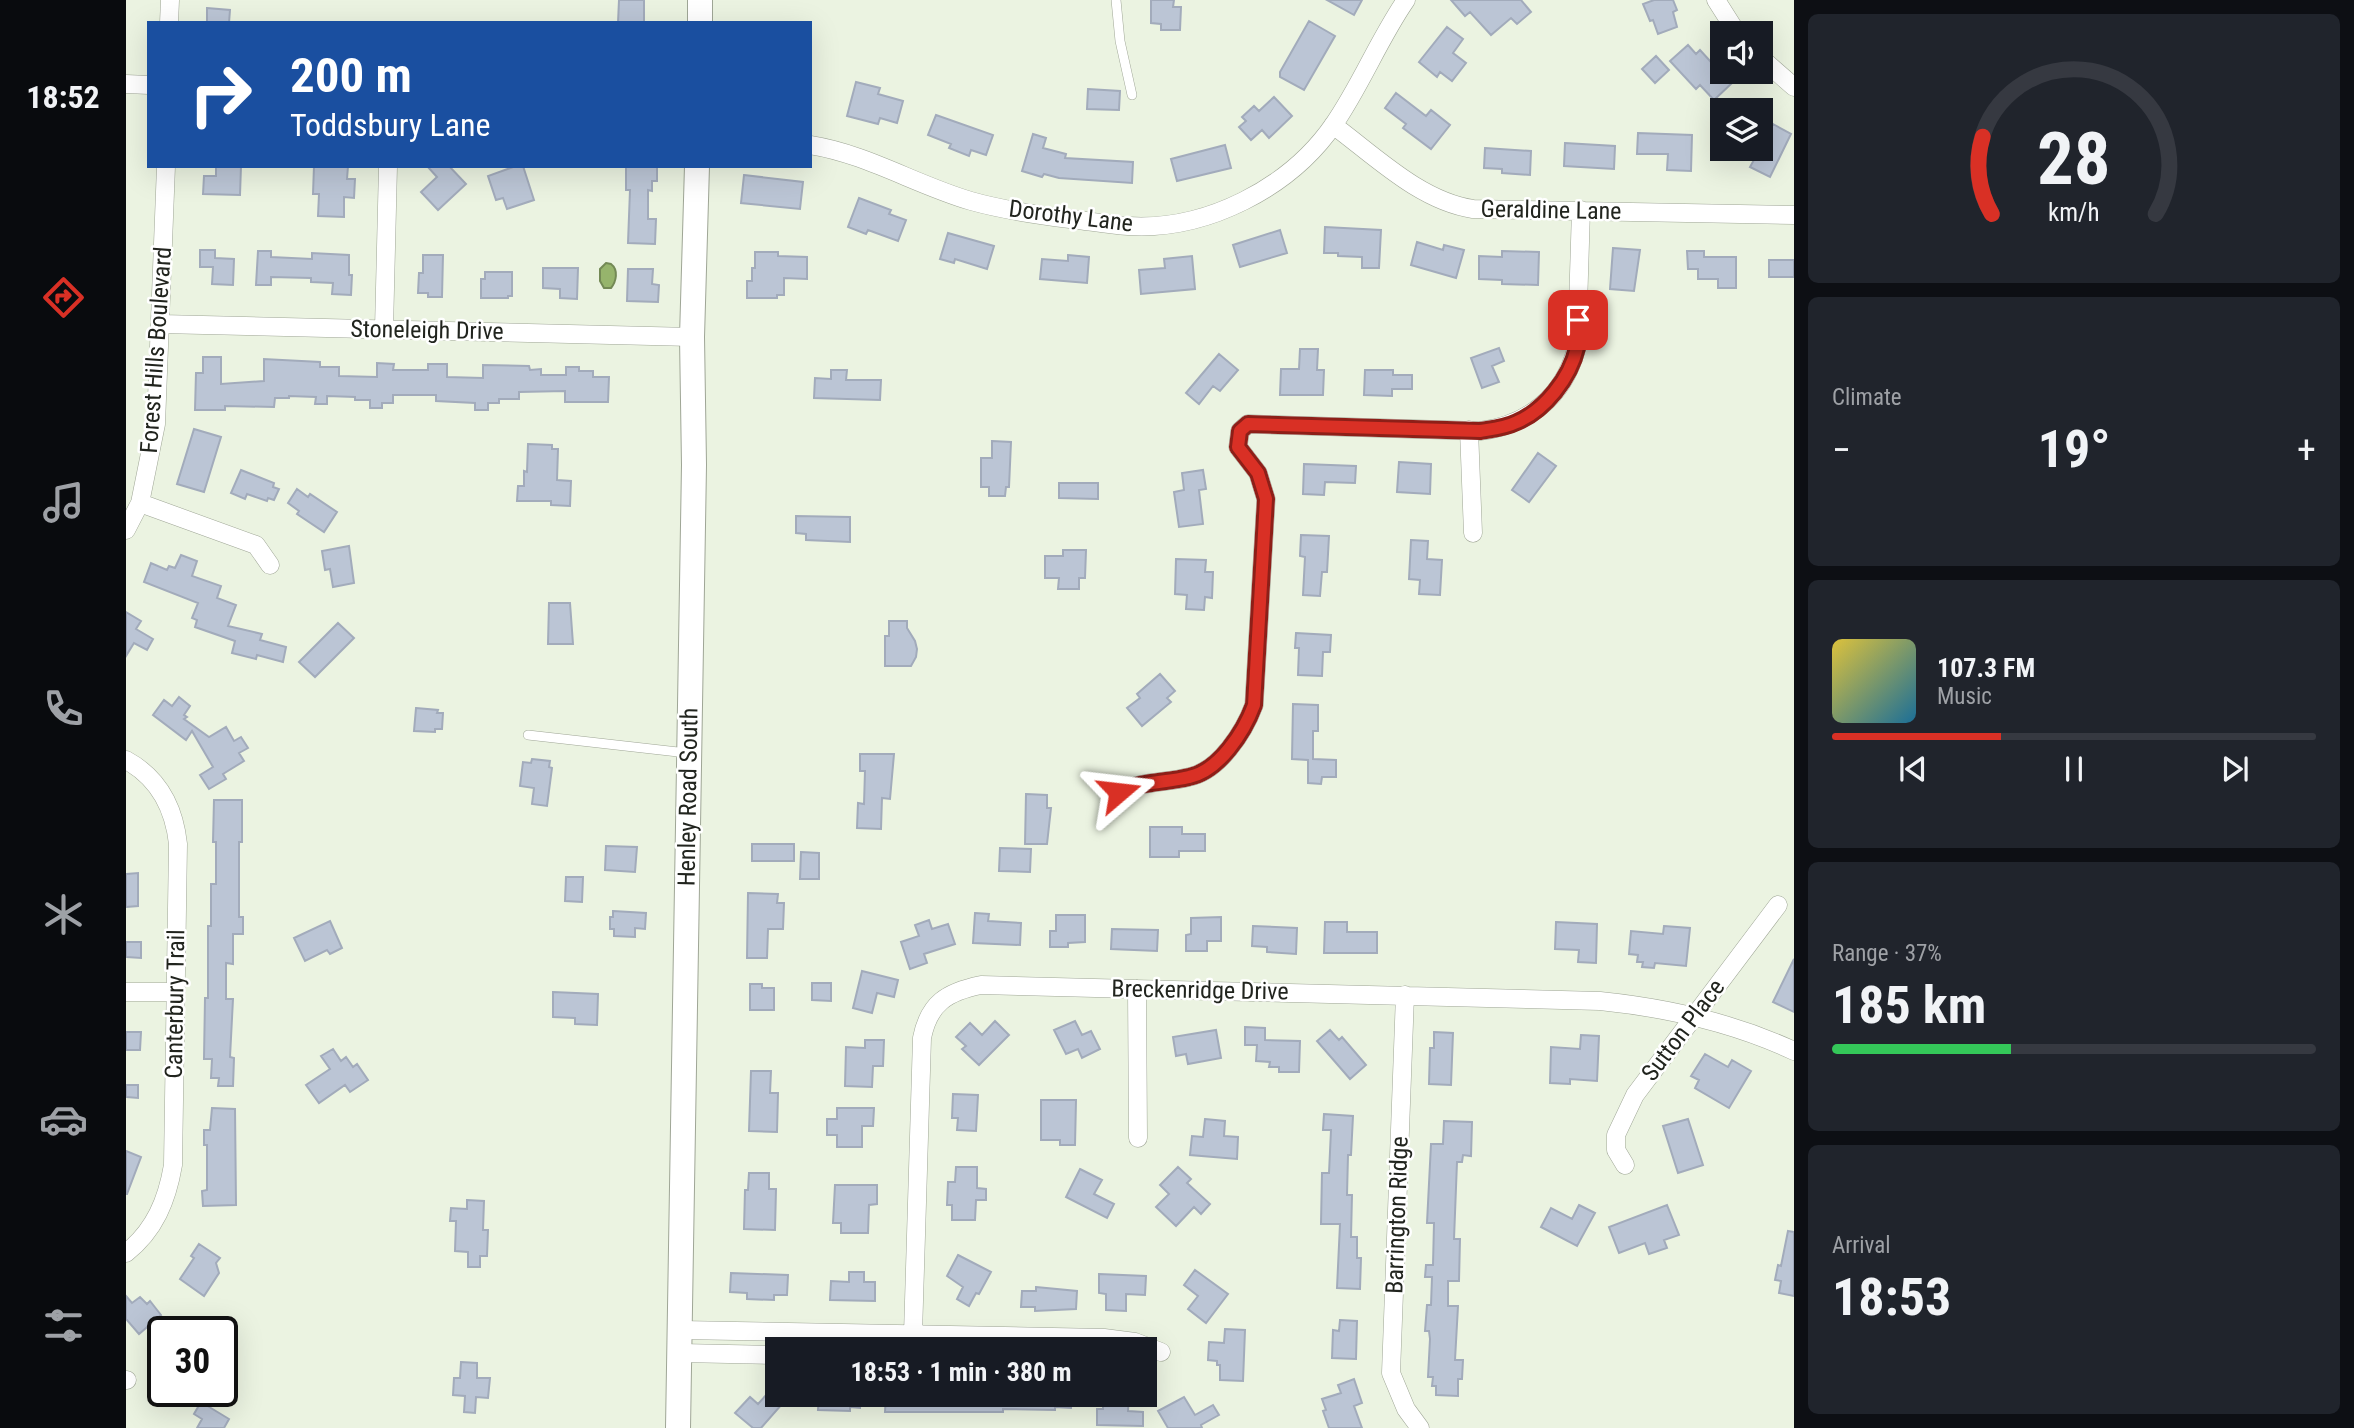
<!DOCTYPE html>
<meta charset="utf-8">
<style>
:root{--surface:#171b24;--page:#20242c;--text:#f1f3f6;--muted:#9ea1a6;--line:#363941;--accent:#d93025}
body{margin:0;font-family:"Roboto Condensed",sans-serif;background:var(--page);color:var(--text);height:100vh;display:flex;flex-direction:column;font-size:26px;white-space:nowrap}
*{box-sizing:border-box;margin:0}
p{font-size:23px;color:var(--muted)}
.icon{flex:none;width:38px;height:38px;fill:none;stroke:currentColor;stroke-width:2;stroke-linecap:round;stroke-linejoin:round}
.map{position:relative;flex:1;overflow:hidden}
.drawer{display:flex;flex-direction:column;gap:14px;padding:14px;background:#0d0f14;width:560px}
.drawer>*{flex:none}
.guide{position:absolute;left:21px;top:21px;width:665px;height:147px;border-radius:0px;box-shadow:0 7px 28px #0002;background:#1a4fa0;color:#fff;overflow:hidden}
.tools{position:absolute;left:1584px;top:21px;display:grid;gap:14px}
.tools a{display:grid;place-items:center;width:63px;height:63px;border-radius:0px;background:var(--surface);box-shadow:0 7px 28px #0002;font-size:35px}
.speed{position:absolute;left:21px;top:1316px;display:flex;gap:14px;font-size:35px;font-weight:700;text-align:center}
.speed>*{display:grid;place-content:center;width:91px;height:91px;border-radius:50%;background:var(--surface);box-shadow:0 7px 28px #0002;line-height:1}
.speed .limit{border:4px solid #111;border-radius:10px;background:#fff;color:#111}
.pin{position:absolute;display:grid;place-items:center;width:60px;height:60px;color:#fff;margin:-30px;border-radius:14px;box-shadow:0 4px 10px #0006}
.me{position:absolute;width:77px;margin:-38px;rotate:73deg;stroke-linejoin:round;filter:drop-shadow(0 0 5px #0008)}
.turn{display:flex;align-items:center;gap:24px;height:147px;padding:0 28px;font-size:32px}
.turn .icon{width:91px;height:91px;stroke-width:2.5}
.turn b{display:block;font-size:49px;line-height:60px}
.big{font-size:52px;font-weight:700;line-height:1.1}
.drawer .widget{flex:1;display:flex;flex-direction:column;justify-content:center;gap:10px;min-width:0;padding:0 24px;border-radius:10px;background:var(--page)}
.drawer .dial{align-items:center;gap:0}
.dial svg{height:182px;overflow:visible;fill:none;stroke:var(--line);stroke-width:7;stroke-linecap:round;text-anchor:middle}
.dial text{fill:var(--text);stroke:none}
.song{display:flex;align-items:center;gap:21px}
.cover{width:84px;height:84px;border-radius:10px;background:linear-gradient(135deg,hsl(50 70% 55%),hsl(200 70% 35%))}
.played{height:7px;border-radius:4px;background:linear-gradient(90deg,var(--accent) 35%,var(--line) 35%)}
.keys{display:flex;justify-content:space-around;direction:ltr}
.heat{display:flex;justify-content:space-between;align-items:center;font-size:38px;direction:ltr}
.charge{height:10px;border-radius:5px;background:linear-gradient(90deg,#34c759 37%,var(--line) 0)}
.trip{position:absolute;left:639px;top:1337px;width:392px;height:70px;border-radius:0px;background:var(--surface);box-shadow:0 7px 28px #0002;font-weight:700;line-height:70px;text-align:center}
main{display:flex;flex:1;min-height:0}
.dock{display:flex;flex-direction:column;width:126px;justify-content:space-around;align-items:center;background:#090b0e;color:var(--muted)}
.dock .icon{width:49px;height:49px}
.dock .selected{color:var(--accent)}
.dock b{font-size:32px;color:var(--text)}
.map>svg:first-child{display:block}
.water{fill:#96b46c;stroke:#738955;stroke-width:2}
.building{fill:#bbc5d5;stroke:#a2abbb;stroke-width:2}
.lines{fill:none;stroke-linecap:round;stroke-linejoin:round}
.lane-casing{stroke:#9fa696;stroke-width:10}
.street-casing{stroke:#9fa696;stroke-width:19}
.secondary-casing{stroke:#9fa696;stroke-width:26}
.lane{stroke:#fff;stroke-width:9}
.street{stroke:#fff;stroke-width:18}
.secondary{stroke:#fff;stroke-width:24}
.route-casing{stroke:#8d1f18;stroke-width:18}
.route{stroke:#d93025;stroke-width:12}
.labels{text-anchor:middle;stroke-width:5;stroke-linejoin:round;paint-order:stroke}
.street-label{font-size:24px;fill:#21241e;stroke:#fff}
</style>
<main>
<nav class="dock">
<b>18:52</b>
<svg class="icon selected" aria-label="directions" viewBox="0 0 24 24"><path d="M12 3l9 9-9 9-9-9zM9 14v-3h6M13 9l2 2-2 2"/></svg>
<svg class="icon" aria-label="music" viewBox="0 0 24 24"><path d="M9 18V5l10-2v13"/><circle cx="6" cy="18" r="3"/><circle cx="16" cy="16" r="3"/></svg>
<svg class="icon" aria-label="phone" viewBox="0 0 24 24"><path d="M5 4h4l2 5-3 2q2 4 5 5l2-3 5 2v4C11 20 4 13 5 4z"/></svg>
<svg class="icon" aria-label="climate" viewBox="0 0 24 24"><path d="M12 3v18M4 7l16 10M4 17L20 7"/></svg>
<svg class="icon" aria-label="car" viewBox="0 0 24 24"><path d="M5 17H2v-5l4-1 3-4h7l3 4 3 1v5h-3M9 17h6M6 11h13"/><circle cx="7" cy="17" r="2"/><circle cx="17" cy="17" r="2"/></svg>
<svg class="icon" aria-label="filters" viewBox="0 0 24 24"><path d="M4 7h16M4 17h16"/><circle cx="9" cy="7" r="2"/><circle cx="15" cy="17" r="2"/></svg>
</nav>
<div class="map">
<svg width="1668" height="1428" viewBox="0 0 1668 1428">
<rect width="100%" height="100%" fill="#ebf3e1"/>
<path class="water" d="M480,263L485,264C493,270 490,282 485,288H478L474,281V269Z"/>
<path class="building" d="M493,0H518V23H492Z
M1025,0H1048L1047,7H1055L1054,30H1035V24L1025,23Z
M1201,0H1236L1228,15Z
M1325,0H1395L1405,12L1391,24L1385,18L1365,35L1344,12L1339,16Z
M1528,0H1547L1551,10L1547,12L1551,27L1532,34L1527,20L1524,21L1517,4Z
M81,8L104,10L103,23H81Z
M1183,21L1209,36L1178,90L1154,77V72Z
M1321,27L1337,39L1327,53L1340,63L1326,81L1314,72L1311,77L1293,62Z
M1562,45L1570,54L1574,50L1605,84L1588,100L1574,85L1570,89L1544,61Z
M1530,56L1543,70L1529,83L1516,69Z
M730,82L754,88L752,94L777,101L771,123L754,118L752,124L721,116Z
M962,89L994,91L993,110L961,109Z
M1270,93L1300,116L1305,110L1324,125L1305,149L1277,128L1280,124L1259,108Z
M1148,97L1166,116L1143,138L1136,130L1125,140L1113,127L1120,121L1116,117L1128,106L1133,111Z
M810,115L867,135L860,155L845,150L843,156L823,148L825,144L802,135Z
M1647,124L1665,134L1644,177L1624,167L1634,149V136L1640,139Z
M1512,133L1566,135L1565,171L1541,170L1542,154H1511Z
M907,134L920,138L917,148L940,154L939,158L1007,162L1006,183L933,178L918,174L916,177L896,171Z
M1439,143L1489,146L1488,169L1438,166Z
M1099,145L1105,168L1051,181L1045,159Z
M1359,148L1405,151L1404,175L1376,173V169L1358,168Z
M90,166H115L114,195L77,194L78,176H90Z
M188,166H222L221,179H229L228,198L218,197V217L192,216L193,194H187Z
M301,166H323L340,184L312,210L295,192L311,177Z
M390,166H397L408,200L381,209L377,198L370,200L362,176Z
M500,166H531V181H526V191L522,190V219H530L529,244L502,243L504,190H500Z
M618,175L677,182L674,209L615,203Z
M733,198L765,210L763,214L780,220L772,241L742,230L740,234L722,227Z
M1199,227L1255,230L1253,268H1236V257L1212,256V253H1198Z
M1154,230L1161,253L1114,267L1107,245Z
M822,233L868,246L861,269L829,259L828,263L814,259Z
M1291,242L1317,250L1318,245L1338,250L1330,278L1285,265Z
M1487,248L1514,250L1508,291L1484,289Z
M74,250H89V258L108,259L107,285L86,284L87,267H74Z
M132,251H145V257L186,259V253L223,255V275H226L225,295L206,294L207,283L185,282V278L145,277V285H130Z
M1376,251L1413,252L1412,285L1376,284V280L1353,279V256L1376,257Z
M1561,251H1578V257H1610V288H1592V279H1572V269H1562Z
M629,252H652V256L681,257V279L658,278V295H651V298H621V281H626V268H629Z
M297,255H317L316,297H302V293H292L293,273H297Z
M942,255L963,257L961,283L914,279L916,259L942,261Z
M1066,256L1069,289L1015,294L1013,270L1039,268L1038,259Z
M1643,260H1668V277H1643Z
M417,268H452L451,299L434,298V289L417,288Z
M502,269H527L526,284L533,285L532,302L501,301Z
M359,272H386V296H382V298H355V279H359Z
M1373,348L1378,361L1366,366L1373,382L1356,388L1345,358Z
M1174,349H1192L1191,370H1198L1197,395H1154L1155,369H1173Z
M1093,354L1112,370L1094,391L1087,386L1073,404L1060,393Z
M77,357H95V384L138,381V359L194,362V367H213V376L251,377V363L268,364L267,370H302V364H321V377L357,378V365L403,366L404,370L415,369V375H440V367H453V371H467V377H483L482,402H439V391L393,392V399H373V403H362V410H349V403L310,401V395H267V403H256V408H244V400H229V397L201,396V404H189L190,397L163,396V398H149L148,407L99,406V410H69L70,373H77Z
M705,370H721L720,380H755L754,400L688,398L689,378L705,379Z
M1239,370H1267V375H1286V389H1266V396L1238,395Z
M68,429L95,437L78,492L51,484Z
M866,441L885,442L883,487H880L879,496H863V487H855V458H866Z
M402,444L426,445V449H432L431,480L445,481L444,506L425,505V501H391L392,486H398V471L401,472Z
M1412,453L1430,466L1403,502L1386,490Z
M1273,462L1305,464L1304,494L1271,492Z
M1178,464L1230,466L1229,483L1199,482L1198,495L1177,494Z
M115,470L148,483L147,487L153,489L148,500L142,498L141,501L121,494L119,499L105,493Z
M1077,470L1080,489L1073,490L1077,524L1053,527L1048,492L1058,490L1056,473Z
M933,483H972V499L933,498Z
M171,489L182,497L184,494L211,512L198,532L171,514L173,511L162,503Z
M670,516L724,517V542L680,540V534L670,533Z
M1175,535L1203,536L1201,572H1196L1194,596L1177,595L1179,557L1174,556Z
M1285,540L1302,541L1301,559L1316,560L1314,595L1293,594L1294,580L1283,579Z
M223,546L228,583L207,587L204,569L199,570L196,551Z
M937,550H960L959,578H953V589H932L933,578H919V556H937Z
M55,555L71,561L66,576L95,586L91,598L110,605L102,626L136,634L134,640L160,647L157,662L131,655L130,659L106,653L109,641L69,627L71,620L66,618L72,603L18,582L25,563L41,570L43,566L49,568Z
M1050,559L1080,560L1079,572H1087L1086,598L1079,597L1078,610L1060,609L1061,595L1049,594Z
M423,603H444L447,644H422Z
M0,612L15,621L10,629L27,639L21,650L8,643L0,656Z
M763,621H781V628L789,641L791,649L790,657L785,666H759V636H763Z
M212,623L228,638L189,677L173,662Z
M1170,633L1205,635L1204,652H1197L1196,676L1172,675L1173,648H1169Z
M1034,674L1049,691L1041,698L1045,702L1016,726L1001,708L1014,698L1011,694Z
M53,697L64,706L58,715L61,717L58,719L83,737L100,727L108,741L115,737L122,748L113,753L118,761L97,774L100,779L83,789L74,775L87,767L66,731L60,740L27,715L38,700L46,706Z
M1167,704L1192,705V731H1187V759L1210,760V777H1196L1195,784L1182,783V760L1166,759Z
M290,708L312,710L311,713H317L316,729H309V732L288,731Z
M734,754H768L764,799L756,798L755,829L731,828L732,803L738,804L739,771H734Z
M406,759L424,761L423,767L426,768L421,806L406,804L408,788L394,786L397,762L405,763Z
M900,794L921,795V808H925L921,844H899Z
M88,800H116V842H113V917H117V934H107V964L100,963V999H107L104,1057L108,1058L107,1086H92L93,1078H85L86,1059H78L79,998H82V926H85V884H90V842H87Z
M1024,827H1056V834H1079V851H1053V857H1024Z
M626,844H668V861H626Z
M480,846L511,847L509,872L479,870Z
M874,848L905,849L904,872L873,871Z
M675,852L693,853V879H674Z
M12,873V906L0,907V874Z
M440,877H457L456,902L439,901Z
M622,893L652,894L651,903H658L657,929H642L641,958H621Z
M487,911L520,913L519,929L509,928V937L488,936V929H484V917H487Z
M849,913L863,914L862,921L895,923L894,945L847,943Z
M930,915H959V942L942,943V947H924V931H930Z
M1095,917V941H1081V951H1060V935L1065,934V918Z
M803,920L806,929L822,924L829,944L798,954L801,963L784,969L775,942L793,936L789,925Z
M204,921L216,948L204,954L201,950L179,961L168,938Z
M1199,922H1221V932H1251V953H1198Z
M1430,922L1471,924L1470,963L1452,962L1453,950L1429,949Z
M1127,926L1171,928L1170,954L1141,952V947L1126,946Z
M1538,926L1564,928L1560,966L1529,963L1528,968L1516,967L1517,962H1511L1512,955L1503,954L1505,931L1537,934Z
M986,929L1032,930L1031,951L985,949Z
M0,942H15V958L0,957Z
M1668,959V1012L1647,1002Z
M736,971L772,980L768,997L751,993L746,1013L727,1008Z
M686,983H705V1001L686,1000Z
M624,984H636V988H648V1010H624Z
M427,992L472,994L471,1025L449,1024V1018L427,1017Z
M869,1021L883,1035L853,1065L836,1049L840,1046L830,1037L844,1023L856,1035Z
M949,1021L956,1035L965,1031L974,1049L956,1058L952,1049L940,1054L928,1030Z
M1119,1027L1139,1028V1040L1174,1041L1173,1072H1153V1067H1143L1144,1062L1130,1061L1131,1045H1119Z
M1090,1030L1095,1058L1062,1064L1060,1054L1050,1056L1047,1037Z
M1204,1030L1213,1040L1216,1037L1240,1065L1224,1079L1191,1041Z
M0,1032H15L14,1050H0Z
M1308,1032L1327,1033L1325,1085L1303,1084L1304,1048H1308Z
M1455,1035L1473,1036L1471,1081L1444,1079V1084L1424,1083L1425,1047L1454,1049Z
M739,1040H758L757,1066H747L746,1087L719,1086L720,1047L739,1048Z
M207,1049L215,1061L220,1057L227,1067L231,1064L242,1080L224,1092L219,1085L193,1103L180,1085L204,1069L195,1056Z
M1579,1054L1602,1067L1606,1060L1625,1071L1603,1108L1569,1088L1573,1080L1565,1076Z
M625,1071H645L644,1093H652L651,1132L623,1131Z
M0,1085H12V1098L0,1097Z
M827,1094L852,1095L850,1131L831,1130L832,1118H826Z
M915,1100H950L949,1145H934V1140H915Z
M86,1108L109,1109L110,1205L77,1206L76,1191L81,1190V1145H78V1130H84Z
M711,1108H748L747,1126H736V1147H711V1135H701V1119H711Z
M1198,1114L1227,1116L1225,1155H1222L1221,1195H1226L1225,1237H1231V1258H1235L1234,1289L1211,1288L1214,1224H1195L1196,1173H1203L1205,1130H1197Z
M1079,1119L1099,1121L1098,1136L1112,1137L1111,1159L1064,1155L1066,1136L1077,1137Z
M1562,1119L1577,1165L1552,1173L1537,1126Z
M1318,1121L1346,1122L1345,1156L1337,1155L1336,1162H1331L1328,1239H1334L1333,1281H1322V1306H1332L1329,1360H1337L1336,1379H1332V1396L1310,1395V1386H1306L1307,1377H1302L1304,1339L1303,1331H1299L1301,1305H1305L1306,1277H1299L1300,1265H1307L1308,1223H1301L1305,1144H1317Z
M0,1151L15,1157L1,1194H0Z
M830,1167H851V1188L860,1189V1200H850L849,1220H826V1205H821L822,1182H829Z
M1052,1167L1065,1179L1061,1183L1084,1204L1075,1214L1068,1207L1050,1226L1030,1207L1043,1194L1034,1185Z
M954,1169L976,1180L968,1194L988,1204L981,1218L940,1197Z
M623,1173H643V1189H650L649,1230L618,1229L619,1190H622Z
M709,1185H751V1204L743,1205L742,1233H715V1223H707Z
M341,1200L358,1201L357,1230H362L361,1256H354V1267H342V1252L329,1251L330,1221H324L325,1208L341,1209Z
M1453,1205L1469,1213L1451,1246L1415,1227L1425,1208L1446,1219Z
M1541,1205L1553,1235L1538,1240L1541,1248L1523,1254L1519,1243L1493,1253L1483,1227Z
M1662,1231L1668,1232V1296L1653,1293L1655,1281L1649,1280L1652,1265L1655,1266Z
M73,1244L94,1258L90,1263L93,1273L78,1296L54,1279L68,1258L65,1256Z
M832,1255L865,1272L853,1294L850,1293L843,1306L831,1299L837,1287L821,1276Z
M1069,1270L1102,1294L1080,1323L1062,1309L1072,1296L1058,1285Z
M723,1272H738V1282H749V1301L704,1300L705,1281L723,1282Z
M605,1273L662,1275L661,1295H648V1300L621,1299V1293L604,1292Z
M973,1274L1020,1276L1019,1295L1000,1294V1311L980,1310V1294L973,1293Z
M910,1287L951,1291L950,1309L909,1311V1307H895L896,1291H910Z
M0,1296L6,1303L14,1297L21,1304L24,1301L35,1315L13,1334L0,1319Z
M1214,1320L1231,1321L1230,1359L1206,1358L1207,1330L1213,1331Z
M1099,1329L1119,1330L1117,1381L1094,1380V1365H1091V1361L1082,1360L1083,1342L1098,1343Z
M335,1362L351,1363V1378H364L362,1398L350,1397L349,1413L338,1412L339,1396L327,1395L328,1378H334Z
M1228,1379L1236,1403L1228,1406L1236,1428H1203L1197,1411L1200,1410L1196,1399L1215,1393L1212,1385Z
M651,1383V1395H664L635,1428H627L609,1413L624,1397L632,1404Z
M693,1395H734V1408L724,1407V1411L692,1410Z
M760,1395H946L945,1408L929,1407V1410L877,1409V1412H759Z
M977,1395H1003L1002,1411L1017,1412V1426L971,1425V1409H977Z
M1058,1397L1069,1415L1087,1405L1093,1415L1075,1425L1076,1428H1042L1032,1411Z
M75,1402L103,1419L98,1428H71L76,1419L68,1414Z"/>
<g class="lines">
<g class="lane-casing">
<path id="lane" d="M990,0L994,41L1006,95
M402,735L561,753"/>
</g>
<g class="street-casing">
<path id="street" d="M1590,0L1611,33
M43,23L44,0
M1634,57L1668,87
M0,84L23,85
M1207,125C1249,156 1294,201 1347,209L1668,215
M684,145C741,154 790,185 845,201C877,210 911,215 944,219C963,221 982,225 1002,226C1080,231 1164,188 1208,124C1235,85 1253,39 1280,0
M35,324L566,337
M258,329L262,166
M1343,430L1347,533
M14,503L130,545L144,565
M0,530L14,503L30,424L40,166
M0,760C33,778 48,807 52,844L47,1165C41,1200 29,1230 0,1253
M993,792C1016,781 1039,783 1063,777C1093,771 1118,732 1128,705L1140,499L1132,473L1112,447L1114,431L1122,424L1354,431C1402,425 1437,397 1450,350C1454,337 1452,320 1452,307C1453,274 1454,242 1455,210
M1011,989L1012,1138
M0,992H49
M1279,995L1265,1373L1280,1409L1294,1428
M1499,1165L1490,1150V1135L1509,1095L1652,905
M555,1330L978,1338L1009,1342L1035,1352
M787,1334L796,1038C803,1003 821,992 855,985L1474,1001C1542,1008 1606,1022 1668,1051
M555,1353L651,1355
M0,1380H1"/>
</g>
<g class="secondary-casing">
<path id="secondary" d="M574,23V0
M552,1428L568,465L566,337L571,166"/>
</g>
<use href="#lane" class="lane"/>
<use href="#street" class="street"/>
<use href="#secondary" class="secondary"/>
</g>
<g class="lines">
<g class="route-casing">
<path id="route" d="M993,792C1016,781 1039,783 1063,777C1093,771 1118,732 1128,705L1140,499L1132,473L1112,447L1114,431L1122,424L1354,431C1367,429 1379,428 1391,422C1419,410 1444,378 1451,348C1453,339 1452,329 1452,320"/>
</g>
<use href="#route" class="route"/>
</g>
<g class="labels">
<g class="street-label">
<text transform="translate(1425 210) rotate(1)" y="8">Geraldine Lane</text>
<text transform="translate(945 216) rotate(7)" y="8">Dorothy Lane</text>
<text transform="translate(301 330) rotate(1)" y="8">Stoneleigh Drive</text>
<text transform="translate(30 350) rotate(-86)" y="8">Forest Hills Boulevard</text>
<text transform="translate(562 797) rotate(-89)" y="8">Henley Road South</text>
<text transform="translate(1074 990) rotate(1)" y="8">Breckenridge Drive</text>
<text transform="translate(49 1004) rotate(-89)" y="8">Canterbury Trail</text>
<text transform="translate(1557 1030) rotate(-53)" y="8">Sutton Place</text>
<text transform="translate(1271 1215) rotate(-88)" y="8">Barrington Ridge</text>
</g>
</g>
</svg>
<div class="tools">
<a><svg class="icon" aria-label="sound" viewBox="0 0 24 24"><path d="M4 9h4l5-4v14l-5-4H4zM17 9q2 3 0 6"/></svg></a>
<a><svg class="icon" aria-label="layers" viewBox="0 0 24 24"><path d="M12 4l9 5-9 5-9-5zM3 14l9 5 9-5"/></svg></a>
</div>
<div class="speed"><div class="limit">30</div></div>
<div class="pin" style="left:1452px;top:320px;background:#d93025"><svg class="icon" aria-label="arrive" viewBox="0 0 24 24"><path d="M6 21V4h12l-3 4 3 4H6"/></svg></div>
<svg class="me" style="left:993px;top:792px" viewBox="-20 -20 40 40"><path d="M0-17L14 15 0 8-14 15z" fill="#d93025" stroke="#fff" stroke-width="4"/></svg>
<div class="trip">18:53 · 1 min · 380 m</div>
<div class="guide">
<div class="turn"><svg class="icon" aria-label="right" viewBox="0 0 24 24"><path d="M7 20v-9h11M14 6l5 5-5 5"/></svg><div><b>200 m</b>Toddsbury Lane</div></div>
</div>
</div>
<section class="drawer">
<div class="widget dial"><svg viewBox="0 0 100 80">
<path d="M14 69A42 42 0 1 1 86 69"/>
<path d="M14 69A42 42 0 0 1 10 35" stroke="#d93025"/>
<text x="50" y="56" font-size="32" font-weight="700">28</text>
<text x="50" y="72" font-size="11">km/h</text>
</svg></div>
<div class="widget"><p>Climate</p>
<div class="heat"><a>−</a><b class="big">19°</b><a>+</a></div>
</div>
<div class="widget">
<div class="song"><i class="cover"></i><div><b>107.3 FM</b><p>Music</p></div></div>
<div class="played"></div>
<div class="keys"><svg class="icon" aria-label="previous" viewBox="0 0 24 24"><path d="M18 5L8 12l10 7zM5 5v14"/></svg><svg class="icon" aria-label="pause" viewBox="0 0 24 24"><path d="M8 5v14M16 5v14"/></svg><svg class="icon" aria-label="next" viewBox="0 0 24 24"><path d="M6 5l10 7-10 7zM19 5v14"/></svg></div>
</div>
<div class="widget"><p>Range · 37%</p><b class="big">185 km</b><div class="charge"></div></div>
<div class="widget"><p>Arrival</p><b class="big">18:53</b></div>
</section>
</main>
